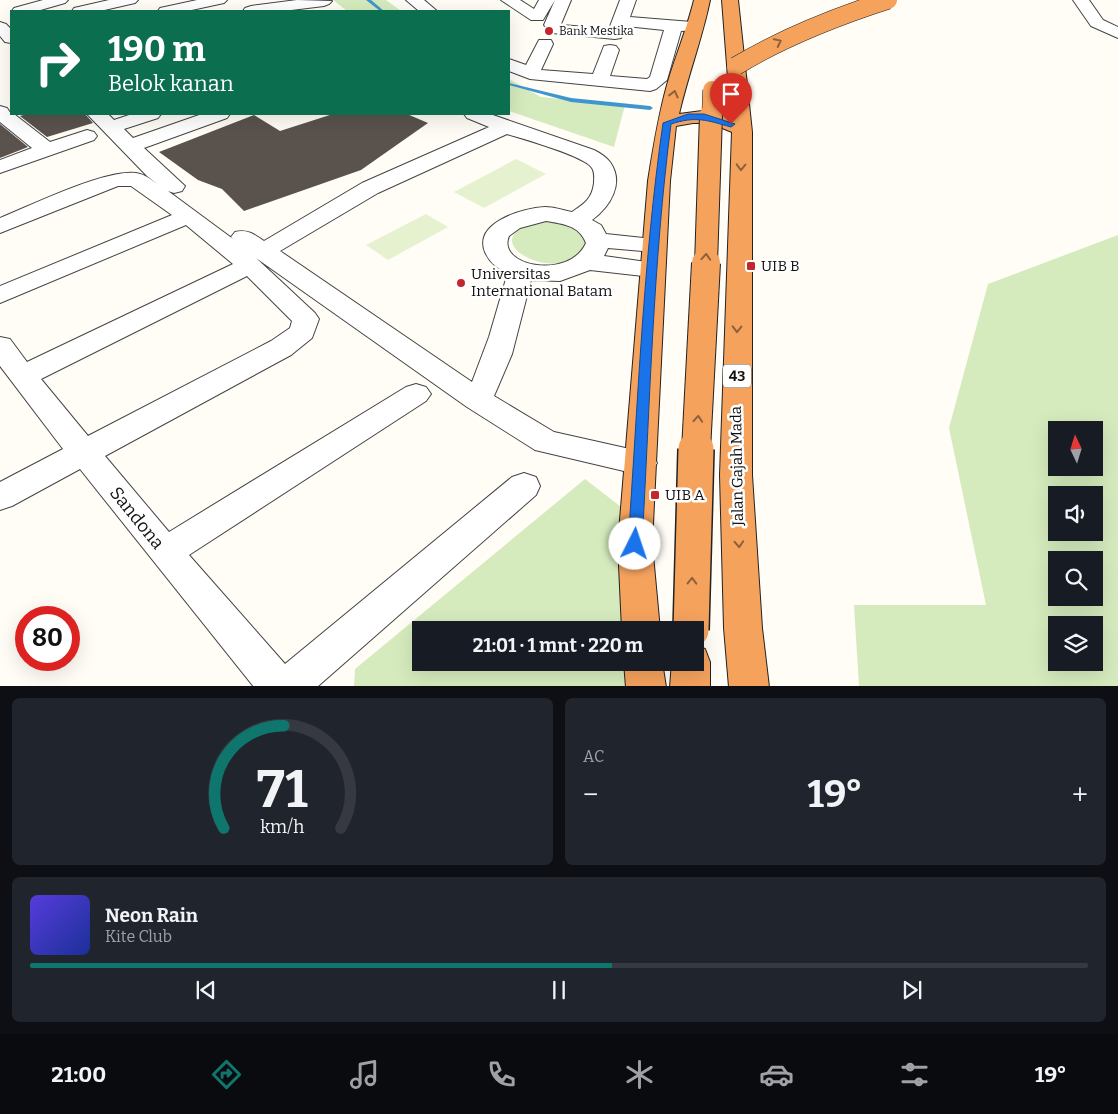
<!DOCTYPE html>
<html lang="id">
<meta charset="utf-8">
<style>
:root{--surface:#171b24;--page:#20242c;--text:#f1f3f6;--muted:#9ea1a6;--line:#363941;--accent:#0f766e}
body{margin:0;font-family:Bitter,serif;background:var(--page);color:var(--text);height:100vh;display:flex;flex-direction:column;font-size:19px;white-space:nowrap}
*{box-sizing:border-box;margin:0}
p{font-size:16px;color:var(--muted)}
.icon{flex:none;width:28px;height:28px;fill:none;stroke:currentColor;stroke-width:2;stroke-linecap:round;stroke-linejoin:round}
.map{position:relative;height:686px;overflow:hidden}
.sheet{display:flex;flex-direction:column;gap:12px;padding:12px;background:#0d0f14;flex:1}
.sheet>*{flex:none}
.top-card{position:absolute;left:10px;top:10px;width:500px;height:105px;border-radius:0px;box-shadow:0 5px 20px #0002;background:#0b6e4f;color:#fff;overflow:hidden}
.needle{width:32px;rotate:356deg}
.tools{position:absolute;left:1048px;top:421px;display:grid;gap:10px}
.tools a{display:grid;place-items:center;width:55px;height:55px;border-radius:0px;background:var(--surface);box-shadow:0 5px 20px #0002;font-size:25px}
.speed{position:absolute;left:15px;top:606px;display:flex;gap:10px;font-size:25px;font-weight:700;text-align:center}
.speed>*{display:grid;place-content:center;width:65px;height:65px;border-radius:50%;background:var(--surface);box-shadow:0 5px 20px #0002;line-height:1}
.speed .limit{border:8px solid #d22;background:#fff;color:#111}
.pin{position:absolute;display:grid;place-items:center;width:42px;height:42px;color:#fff;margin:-51px -21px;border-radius:50% 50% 50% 0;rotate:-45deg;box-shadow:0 0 5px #0007}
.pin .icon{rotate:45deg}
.me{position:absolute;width:55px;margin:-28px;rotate:4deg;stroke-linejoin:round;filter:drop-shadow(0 0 4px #0008)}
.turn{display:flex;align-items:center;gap:18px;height:105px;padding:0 15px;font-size:22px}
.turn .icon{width:65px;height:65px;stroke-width:2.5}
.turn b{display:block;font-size:35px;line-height:42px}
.big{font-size:38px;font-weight:700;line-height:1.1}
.sheet .card{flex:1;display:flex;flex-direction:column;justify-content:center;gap:8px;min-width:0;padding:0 18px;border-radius:8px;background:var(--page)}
.sheet .dial{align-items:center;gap:0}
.dial svg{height:130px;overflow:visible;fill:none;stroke:var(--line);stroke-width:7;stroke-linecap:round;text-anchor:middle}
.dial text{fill:var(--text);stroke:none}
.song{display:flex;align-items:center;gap:15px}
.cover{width:60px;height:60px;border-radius:8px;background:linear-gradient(135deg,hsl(250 70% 55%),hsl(230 70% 35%))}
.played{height:5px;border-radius:2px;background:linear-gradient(90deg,var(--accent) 55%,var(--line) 55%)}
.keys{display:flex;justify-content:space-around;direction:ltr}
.heat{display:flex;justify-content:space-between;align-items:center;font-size:28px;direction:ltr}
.sheet .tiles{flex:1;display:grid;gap:12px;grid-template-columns:1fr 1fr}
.card:last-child{grid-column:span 2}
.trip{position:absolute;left:412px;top:621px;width:292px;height:50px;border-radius:0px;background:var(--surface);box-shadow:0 5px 20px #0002;font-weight:700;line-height:50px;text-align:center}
.dock{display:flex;height:80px;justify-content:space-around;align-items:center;background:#090b0e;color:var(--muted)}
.dock .icon{width:35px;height:35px}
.dock .active{color:var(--accent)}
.dock b{font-size:22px;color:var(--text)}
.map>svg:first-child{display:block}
.green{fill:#d5ebbd;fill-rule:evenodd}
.pitch{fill:#e6f2cf}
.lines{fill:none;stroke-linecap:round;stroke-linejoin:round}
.stream{fill:#3f96cf;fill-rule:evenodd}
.building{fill:#5a524d}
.minor-casing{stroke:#444;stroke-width:2}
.highway-casing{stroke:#222;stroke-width:2}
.minor{fill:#fff;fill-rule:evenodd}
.highway{fill:#f5a25d;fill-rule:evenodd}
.highway-bridge-far3-casing{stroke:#222;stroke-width:19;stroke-linecap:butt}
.highway-bridge-far2-casing{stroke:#222;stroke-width:24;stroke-linecap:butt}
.highway-bridge-far1-casing{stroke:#222;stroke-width:30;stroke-linecap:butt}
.highway-bridge-casing{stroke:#222;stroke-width:38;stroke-linecap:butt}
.highway-bridge-far3{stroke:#f5a25d;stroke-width:18}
.highway-bridge-far2{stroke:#f5a25d;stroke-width:22}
.highway-bridge-far1{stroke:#f5a25d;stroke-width:28}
.highway-bridge{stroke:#f5a25d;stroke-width:35}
.oneway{stroke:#8e613b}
.route{fill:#1a73e8;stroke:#114b97}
.poi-dot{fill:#c4262e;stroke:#fff;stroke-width:2}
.labels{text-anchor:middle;stroke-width:5;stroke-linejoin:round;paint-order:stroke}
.far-poi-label{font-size:12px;fill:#111;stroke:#fff;text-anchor:start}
.shield{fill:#fff;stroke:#585858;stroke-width:1}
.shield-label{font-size:14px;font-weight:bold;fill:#111}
.poi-label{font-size:15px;fill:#111;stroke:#fff;text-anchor:start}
.street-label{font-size:15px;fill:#111;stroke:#fff}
.near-street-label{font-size:18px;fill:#111;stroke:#fff}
</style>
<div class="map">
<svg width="1118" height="687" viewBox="0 0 1118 687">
<rect width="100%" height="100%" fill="#fffdf5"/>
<path class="green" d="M333,0H386L401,11H347Z
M509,79L541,97L625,105L614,147L509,111Z
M546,221C567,221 576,224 587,241C585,245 583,251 579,255C556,279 485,248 523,227C529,224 539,223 546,221Z
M1118,235V686H859L854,605H986L949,428L988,284ZM1056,430H1094V468H1056ZM1056,495H1094V532H1056ZM1056,560H1094V598H1056ZM1056,625H1094V662H1056Z
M585,479L625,510L626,630H421V662L627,663V686L354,687L355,669Z"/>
<path class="pitch" d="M516,159L546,174L484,208L454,192Z
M426,214L448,227L388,260L366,245Z"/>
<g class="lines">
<path class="stream" d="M366,0H371L384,11H380Z
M509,83L571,98L650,106L653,108L650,110L571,102L509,85Z"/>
</g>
<path class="building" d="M27,114H85L93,123L47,137L20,116Z
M333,114H407L428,123L361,170L244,211L222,189L198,180L159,152L254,115L280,131Z
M0,124L28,147L0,158Z"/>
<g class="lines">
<g class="minor-casing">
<path id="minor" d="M43,0H68L65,3L37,11H12L14,8Z
M109,0H138L135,3L100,11H72L74,8Z
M197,0H227L224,3L187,11H158L160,8Z
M297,0L332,1L329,4L324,6L283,11H243L245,8L251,6Z
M406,0H424L437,11H419Z
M501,0H520L534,9L539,0H555L543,20H531Z
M555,0H571L561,24L562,25L609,29L620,0H636L630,17L692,22L698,24L700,27L698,30L681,31L667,80L656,89L650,91L530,79L509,71V59L526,65L539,40H551L553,44L541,70L593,74L604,46L610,45L616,46L619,50L610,76L647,79L650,77L664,30L626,26L621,38L615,39L552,33L544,25Z
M1073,0H1089L1103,20L1118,27V38L1091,26Z
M0,22L6,24L11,29V43L5,42L0,36Z
M0,106L7,108L11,114H14L50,142L87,130L94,132L97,136L94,140L0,173V160L32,148L0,122Z
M87,114H108L114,120L132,114H161L158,118L124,129L133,138L202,114H230L227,118L144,148L185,186L182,191L174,193L168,191L233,239L231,237L235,232C247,229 254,234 264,241L362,183L489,127L467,118L464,114H490L594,150C600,153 606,157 610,162C625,183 610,207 592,220L601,225L606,234L662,240L666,245L662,250L654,252L608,248L604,256L661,264L664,269L661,274L652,277L590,270L560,281L531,280L512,354L494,396L554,432L652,454L657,463L652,472L641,475L535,450L467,407L256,258L315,313L319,319L312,338L291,355L105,456L169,532L406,387L416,384L426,387L431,394L426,401L189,555L285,664L512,477L524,473L536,477L540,486L536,495L317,687H254L80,469L12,506L0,510V482L63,449L0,366V337L10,339L27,362L233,264L186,225L0,303V286L172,215L131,186H118L0,233V218C32,205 105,169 136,173C145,174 153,181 160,186L147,176ZM507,134C523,139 585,156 592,168C595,173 594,178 594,183C592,199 584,204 572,212C563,210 554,207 545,207C524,208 473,222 485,252C490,263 497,269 508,272L489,337L472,382L280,251L378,193ZM546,221C563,224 579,225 586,243C570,280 496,267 509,236L520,228ZM247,276L292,321L290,328L271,341L88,436L41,379Z"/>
</g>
<g class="highway-casing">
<path id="highway" d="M694,0H710C702,39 688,75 679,114L702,111L731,117L722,0H738L752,132V475L762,628L769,687H729L724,628L720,475L732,132L710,123H693L676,126L670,181L652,544L660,630H622L618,544L648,181C653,149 658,117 667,85C675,57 687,29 694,0Z
M696,646L705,649L710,662V687H670L672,662H696Z
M624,662H662L666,687H626Z"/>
</g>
<use href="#minor" class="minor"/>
<use href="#highway" class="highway"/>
<g class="highway-bridge-far3-casing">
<path id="highway-bridge-far3" d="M736,66C784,37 835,17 888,0
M711,117L712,90"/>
</g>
<g class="highway-bridge-far2-casing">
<path id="highway-bridge-far2" d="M706,264L711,115"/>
</g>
<g class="highway-bridge-far1-casing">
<path id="highway-bridge-far1" d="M696,450L706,263"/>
</g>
<g class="highway-bridge-casing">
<path id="highway-bridge" d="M691,630L696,449"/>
</g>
<use href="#highway-bridge-far3" class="highway-bridge-far3"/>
<use href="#highway-bridge-far2" class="highway-bridge-far2"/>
<use href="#highway-bridge-far1" class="highway-bridge-far1"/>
<use href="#highway-bridge" class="highway-bridge"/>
</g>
<defs><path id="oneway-chevron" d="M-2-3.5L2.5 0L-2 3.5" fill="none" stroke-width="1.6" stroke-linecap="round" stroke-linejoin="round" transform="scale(1.25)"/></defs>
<g class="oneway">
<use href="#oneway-chevron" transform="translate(778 42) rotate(-26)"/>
<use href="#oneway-chevron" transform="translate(674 94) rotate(-76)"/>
<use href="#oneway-chevron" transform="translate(741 167) rotate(91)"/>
<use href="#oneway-chevron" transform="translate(706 257) rotate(-86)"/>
<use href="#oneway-chevron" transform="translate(737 329) rotate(91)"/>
<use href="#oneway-chevron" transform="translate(698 419) rotate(-86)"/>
<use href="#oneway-chevron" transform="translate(739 544) rotate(87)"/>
<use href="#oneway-chevron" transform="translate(692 581) rotate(-89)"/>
</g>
<path class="route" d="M688,114H704L735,124L731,127C706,120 696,116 671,124C653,263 650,404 642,544L640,549L635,550L630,549L628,544C638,404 643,262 663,123Z"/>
<g class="poi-dot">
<circle cx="549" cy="31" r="5"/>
<rect x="746" y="261" width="10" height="10" rx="2.5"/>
<circle cx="461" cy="283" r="5"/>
<rect x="650" y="490" width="10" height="10" rx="2.5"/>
</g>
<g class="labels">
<g class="far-poi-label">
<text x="559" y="35">Bank Mestika</text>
</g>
<rect class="shield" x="723" y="364.5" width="28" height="23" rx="4"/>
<g class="shield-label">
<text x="737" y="381">43</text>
</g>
<g class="poi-label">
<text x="761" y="271">UIB B</text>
<text x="471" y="279">Universitas<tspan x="471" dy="17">International Batam</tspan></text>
<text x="665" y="500">UIB A</text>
</g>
<g class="street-label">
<text transform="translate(737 466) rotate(-91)" y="5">Jalan Gajah Mada</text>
</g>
<g class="near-street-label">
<text transform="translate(137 518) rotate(51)" y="6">Sandona</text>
</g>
</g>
</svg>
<div class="tools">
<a><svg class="needle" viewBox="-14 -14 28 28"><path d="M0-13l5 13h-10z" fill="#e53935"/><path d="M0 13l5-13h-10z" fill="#9ea1a6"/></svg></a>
<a><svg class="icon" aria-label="sound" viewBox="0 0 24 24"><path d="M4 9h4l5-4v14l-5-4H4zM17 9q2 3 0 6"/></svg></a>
<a><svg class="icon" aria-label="search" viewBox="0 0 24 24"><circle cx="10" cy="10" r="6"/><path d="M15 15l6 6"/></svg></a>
<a><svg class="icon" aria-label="layers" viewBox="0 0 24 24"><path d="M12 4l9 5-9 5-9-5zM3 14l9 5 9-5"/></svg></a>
</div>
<div class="speed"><div class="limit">80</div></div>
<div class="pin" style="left:731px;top:124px;background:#d93025"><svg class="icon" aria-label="arrive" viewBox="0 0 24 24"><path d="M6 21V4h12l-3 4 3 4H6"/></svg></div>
<svg class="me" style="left:635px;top:544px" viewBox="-20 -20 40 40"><circle r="19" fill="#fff"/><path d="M0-13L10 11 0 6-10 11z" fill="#1a73e8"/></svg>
<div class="trip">21:01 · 1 mnt · 220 m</div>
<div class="top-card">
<div class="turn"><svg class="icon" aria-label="right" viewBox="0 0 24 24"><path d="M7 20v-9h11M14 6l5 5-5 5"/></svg><div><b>190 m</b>Belok kanan</div></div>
</div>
</div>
<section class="sheet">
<div class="tiles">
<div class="card dial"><svg viewBox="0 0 100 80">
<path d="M14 69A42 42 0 1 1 86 69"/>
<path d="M14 69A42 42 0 0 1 51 6" stroke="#0f766e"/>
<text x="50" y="56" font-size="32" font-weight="700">71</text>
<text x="50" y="72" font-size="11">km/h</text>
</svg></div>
<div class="card"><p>AC</p>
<div class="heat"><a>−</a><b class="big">19°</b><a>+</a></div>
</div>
<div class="card">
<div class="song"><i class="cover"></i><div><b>Neon Rain</b><p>Kite Club</p></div></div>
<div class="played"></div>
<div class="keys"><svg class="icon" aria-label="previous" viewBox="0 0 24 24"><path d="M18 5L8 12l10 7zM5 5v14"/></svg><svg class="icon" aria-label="pause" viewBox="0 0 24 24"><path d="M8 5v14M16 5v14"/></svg><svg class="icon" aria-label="next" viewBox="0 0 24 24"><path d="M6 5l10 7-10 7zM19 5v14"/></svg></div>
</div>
</div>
</section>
<nav class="dock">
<b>21:00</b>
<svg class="icon active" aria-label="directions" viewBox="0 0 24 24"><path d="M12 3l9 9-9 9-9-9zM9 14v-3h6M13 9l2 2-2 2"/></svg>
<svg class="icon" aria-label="music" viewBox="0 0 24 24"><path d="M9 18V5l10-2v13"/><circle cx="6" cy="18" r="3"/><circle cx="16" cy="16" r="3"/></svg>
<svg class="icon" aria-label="phone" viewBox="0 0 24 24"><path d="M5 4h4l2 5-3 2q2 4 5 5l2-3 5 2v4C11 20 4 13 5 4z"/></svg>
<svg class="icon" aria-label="climate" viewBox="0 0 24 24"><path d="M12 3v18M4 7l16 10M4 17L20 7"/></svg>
<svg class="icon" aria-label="car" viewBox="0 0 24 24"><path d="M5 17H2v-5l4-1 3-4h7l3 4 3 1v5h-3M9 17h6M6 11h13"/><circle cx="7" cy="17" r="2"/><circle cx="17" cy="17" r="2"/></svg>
<svg class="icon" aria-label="filters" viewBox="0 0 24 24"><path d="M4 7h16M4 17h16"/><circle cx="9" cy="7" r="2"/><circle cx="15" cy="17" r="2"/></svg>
<b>19°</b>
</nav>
